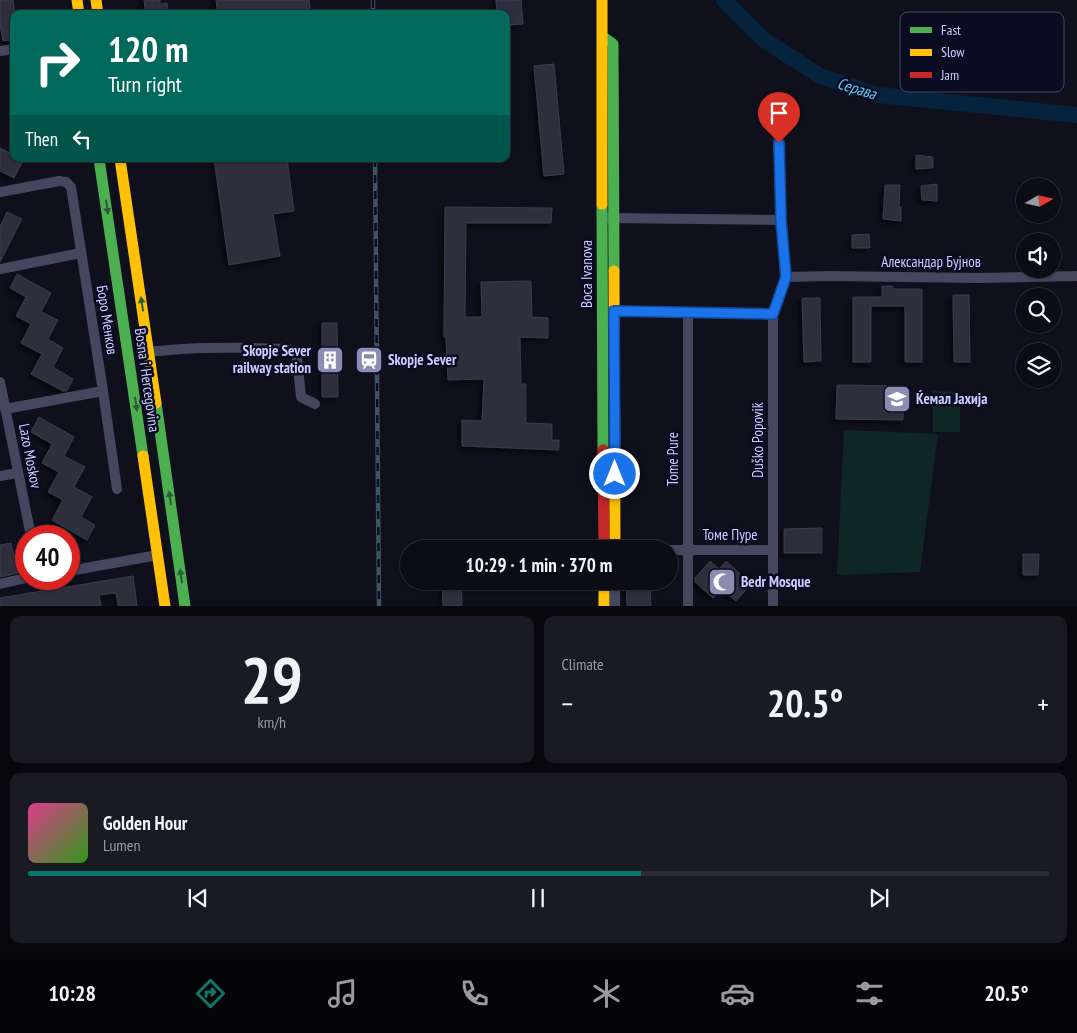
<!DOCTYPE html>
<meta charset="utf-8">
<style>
:root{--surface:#0c0c15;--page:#1a1a22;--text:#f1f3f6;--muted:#9a9ba0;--line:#2c2c34;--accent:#0f766e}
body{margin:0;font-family:"PT Sans Narrow",sans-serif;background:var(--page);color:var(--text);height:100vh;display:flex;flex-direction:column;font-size:19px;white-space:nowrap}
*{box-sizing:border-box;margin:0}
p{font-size:16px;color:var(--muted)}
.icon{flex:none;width:28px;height:28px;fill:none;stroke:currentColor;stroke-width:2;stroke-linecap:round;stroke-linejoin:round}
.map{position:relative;height:606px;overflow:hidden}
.sheet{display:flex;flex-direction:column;gap:10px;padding:10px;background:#07070c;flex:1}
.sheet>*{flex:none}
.banner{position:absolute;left:10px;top:10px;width:500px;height:152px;border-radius:10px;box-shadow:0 1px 4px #0004,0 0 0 1px var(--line);background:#00695c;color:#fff;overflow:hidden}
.needle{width:32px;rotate:81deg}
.buttons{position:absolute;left:1016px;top:178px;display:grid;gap:10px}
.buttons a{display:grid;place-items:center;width:45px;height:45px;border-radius:50%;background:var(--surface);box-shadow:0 1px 4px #0004,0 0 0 1px var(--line);font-size:25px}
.speed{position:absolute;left:15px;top:525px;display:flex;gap:10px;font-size:25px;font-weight:700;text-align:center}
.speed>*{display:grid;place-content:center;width:65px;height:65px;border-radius:50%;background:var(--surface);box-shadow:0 1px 4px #0004,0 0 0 1px var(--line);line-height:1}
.speed .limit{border:8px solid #d22;background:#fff;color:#111}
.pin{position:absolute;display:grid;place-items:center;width:42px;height:42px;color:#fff;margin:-51px -21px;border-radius:50% 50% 50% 0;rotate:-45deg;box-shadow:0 0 5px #0007}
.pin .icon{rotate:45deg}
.me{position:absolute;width:55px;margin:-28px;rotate:0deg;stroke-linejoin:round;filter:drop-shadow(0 0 4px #0008)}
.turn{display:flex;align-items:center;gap:18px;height:105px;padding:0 15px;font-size:22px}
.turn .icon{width:65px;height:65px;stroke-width:2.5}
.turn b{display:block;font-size:35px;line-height:42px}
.then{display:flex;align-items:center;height:48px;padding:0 15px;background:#0003;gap:10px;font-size:19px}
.big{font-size:38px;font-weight:700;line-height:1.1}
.sheet .card{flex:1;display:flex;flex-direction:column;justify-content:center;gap:8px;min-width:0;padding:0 18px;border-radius:10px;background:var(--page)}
.sheet .dial{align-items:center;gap:0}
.dial b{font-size:65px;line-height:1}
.song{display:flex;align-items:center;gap:15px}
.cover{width:60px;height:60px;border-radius:8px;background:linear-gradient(135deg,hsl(330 70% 55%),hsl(110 70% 35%))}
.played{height:5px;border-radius:2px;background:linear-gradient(90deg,var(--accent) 60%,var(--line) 60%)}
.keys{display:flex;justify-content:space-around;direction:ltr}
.heat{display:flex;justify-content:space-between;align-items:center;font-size:28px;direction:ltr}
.sheet .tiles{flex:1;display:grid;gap:10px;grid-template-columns:1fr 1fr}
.card:last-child{grid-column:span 2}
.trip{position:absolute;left:400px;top:540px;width:278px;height:50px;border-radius:25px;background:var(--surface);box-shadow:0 1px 4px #0004,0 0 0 1px var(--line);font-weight:700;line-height:50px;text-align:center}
.dock{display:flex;height:80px;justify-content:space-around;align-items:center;background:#050508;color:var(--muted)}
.dock .icon{width:35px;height:35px}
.dock .active{color:var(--accent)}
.dock b{font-size:22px;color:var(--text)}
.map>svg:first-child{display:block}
.green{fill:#0e2724}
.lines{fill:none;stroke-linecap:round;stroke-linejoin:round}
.river{stroke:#06233d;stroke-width:16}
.building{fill:#2e2e3e;stroke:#3a3a51;filter:url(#shadow)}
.street{stroke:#44475d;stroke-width:10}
.fast{stroke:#4caf50;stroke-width:11}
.slow{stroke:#ffc107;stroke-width:11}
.jam{stroke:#c62828;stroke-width:11}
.rail-casing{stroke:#3b5662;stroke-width:4.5}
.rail{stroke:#0b0b21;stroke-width:2.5;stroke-dasharray:8;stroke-linecap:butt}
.oneway{fill:#2c5d38}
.route-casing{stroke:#114b97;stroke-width:12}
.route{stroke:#1a73e8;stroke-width:9}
.labels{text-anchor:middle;stroke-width:5;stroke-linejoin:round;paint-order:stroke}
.street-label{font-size:15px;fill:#cbceff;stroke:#0b0b21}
.poi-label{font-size:15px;font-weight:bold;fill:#cbceff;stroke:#0b0b21;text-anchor:start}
.water-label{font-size:16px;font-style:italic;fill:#59cfff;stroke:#0b0b21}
.key{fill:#0b0b21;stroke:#454664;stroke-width:1}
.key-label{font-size:14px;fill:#cbceff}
</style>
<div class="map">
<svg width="1077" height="606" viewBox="0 0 1077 606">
<defs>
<filter id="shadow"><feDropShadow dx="-3" dy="3" stdDeviation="2.5" flood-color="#0009"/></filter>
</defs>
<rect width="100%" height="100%" fill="#10101c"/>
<path class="green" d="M933,391L960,392V432H933Z
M844,430L938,434L920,572L837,575Z"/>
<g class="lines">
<path class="river" d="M724,0L764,40L820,76L878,95L1077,115"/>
</g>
<path class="building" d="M0,0H13L15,14H14V39L3,41L0,25Z
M144,0H160V4L167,3L169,14H146Z
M216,0H309L311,14H218Z
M496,0H521L523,24L506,25V14H497Z
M554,64L564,174L544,176L534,66Z
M0,148L14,155V159H24L14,178L0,171Z
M916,155L933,157V168L916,169Z
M214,159H287L294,211L273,214L280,256L229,265Z
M937,184V201L922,200L921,186Z
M885,185H900L899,207H901V221L883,219Z
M445,207L552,208L551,223H466L465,317H482L481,282L531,281L532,317L548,318V338L520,337L521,384H526V423L552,424V440H559V450L462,446V420L482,421L484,379L448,380L446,337H444Z
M7,212L22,219L0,262V227Z
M869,234L870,248H852V235Z
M17,274L51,293L41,312L58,320L48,339L63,348L53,367L73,379L67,391H63L31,374L42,354L21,343L31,324L16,316L26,297L10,288Z
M882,286H893V289H922V362H905V306H871V362H853V297H882Z
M953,295H969L970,362H954Z
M802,298H820L821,361L804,362Z
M322,323H337L338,397H322Z
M837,385L903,386V420L836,419Z
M39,417L74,437L64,456L85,467L74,487L92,497L81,517L95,525L87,540L52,520L63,500L48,492L59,472L42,463L52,444L31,432Z
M822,528V553H784V529Z
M11,543L18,573L0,577V545Z
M1023,554H1039L1038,575H1023Z
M710,561L719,569L726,561L751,584L736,601L722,589L713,598L695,582V578Z
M133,576L137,606H118L116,593L99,595L101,606H0V598Z
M442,581H461L462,606H443Z
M626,581H650L651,606H627Z"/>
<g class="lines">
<path class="street" d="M0,51L14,49
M0,192L59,181L66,182L71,187L103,391L117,489
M607,218L781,220
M0,269L81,253
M786,277L829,276L978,278L1077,276
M614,311L773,314
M688,312V606
M149,352C195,346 242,347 288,349L294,351L297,357L301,397L315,404
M0,382L31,536
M5,409L103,391
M0,476L17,473
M669,550H773
M69,571L158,555
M0,584L26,578
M615,606V581
M773,606V314L786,277L781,220L778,124"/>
<path class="fast" d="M603,37L613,44L614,271
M99,159L143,456
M602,204L603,450
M156,403L185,606"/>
<path class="slow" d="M77,0L79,14
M96,0L98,14
M602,0V204
M120,159L156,403
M614,271L615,549
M143,456L165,606
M604,581V606"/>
<path class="jam" d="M603,450L604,549"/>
<g class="rail-casing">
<path id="rail" d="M373,0V14
M375,159L379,606"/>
</g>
<use href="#rail" class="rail"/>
</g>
<defs><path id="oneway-solid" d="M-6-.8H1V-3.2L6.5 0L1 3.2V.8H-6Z" transform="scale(1.25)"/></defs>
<g class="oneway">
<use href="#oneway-solid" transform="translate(107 207) rotate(82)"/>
<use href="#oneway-solid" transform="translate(142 304) rotate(-99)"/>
<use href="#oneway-solid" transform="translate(136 404) rotate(82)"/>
<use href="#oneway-solid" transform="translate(170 498) rotate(-98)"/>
<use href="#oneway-solid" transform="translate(181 576) rotate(-98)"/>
</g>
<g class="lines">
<g class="route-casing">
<path id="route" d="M615,474L614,311L773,314L786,277L781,220L779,143"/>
</g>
<use href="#route" class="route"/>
</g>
<defs>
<g id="building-square" transform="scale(1.4375)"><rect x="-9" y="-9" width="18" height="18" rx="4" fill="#8a8cb0" stroke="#0b0b21"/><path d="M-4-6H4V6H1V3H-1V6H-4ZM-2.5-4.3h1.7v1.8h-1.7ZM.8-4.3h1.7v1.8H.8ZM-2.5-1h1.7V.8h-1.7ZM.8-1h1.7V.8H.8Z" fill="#fff"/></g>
<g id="station-square" transform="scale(1.4375)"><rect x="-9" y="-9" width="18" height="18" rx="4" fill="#8a8cb0" stroke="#0b0b21"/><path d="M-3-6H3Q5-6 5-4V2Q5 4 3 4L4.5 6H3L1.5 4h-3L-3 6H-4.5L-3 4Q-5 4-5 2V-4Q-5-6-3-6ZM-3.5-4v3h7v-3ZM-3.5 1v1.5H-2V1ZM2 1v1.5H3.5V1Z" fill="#fff"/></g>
<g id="school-square" transform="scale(1.4375)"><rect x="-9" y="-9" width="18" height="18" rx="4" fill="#8a8cb0" stroke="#0b0b21"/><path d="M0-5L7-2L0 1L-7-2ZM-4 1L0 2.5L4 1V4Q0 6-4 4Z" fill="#fff"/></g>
<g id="mosque-square" transform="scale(1.4375)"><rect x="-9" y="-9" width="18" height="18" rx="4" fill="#8a8cb0" stroke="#0b0b21"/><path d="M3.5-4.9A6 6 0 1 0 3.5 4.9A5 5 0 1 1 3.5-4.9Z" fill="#fff"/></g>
</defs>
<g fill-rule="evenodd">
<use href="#building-square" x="330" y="360"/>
<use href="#station-square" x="369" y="360"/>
<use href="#school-square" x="897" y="399"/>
<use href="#mosque-square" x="722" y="582"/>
</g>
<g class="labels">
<g class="street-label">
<text x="931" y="267">Александар Бујнов</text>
<text transform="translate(587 274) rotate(-90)" y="5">Boca Ivanova</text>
<text transform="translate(107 320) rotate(81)" y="5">Боро Менков</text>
<text transform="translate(147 380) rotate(82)" y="5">Bosna i Hercegovina</text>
<text transform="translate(758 440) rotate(-90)" y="5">Duško Popoviḱ</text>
<text transform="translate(30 456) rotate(79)" y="5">Lazo Moskov</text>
<text transform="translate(673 459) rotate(-90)" y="5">Tome Pure</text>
<text x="730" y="540">Томе Пуре</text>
</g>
<g class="poi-label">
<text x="311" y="356" text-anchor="end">Skopje Sever<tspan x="311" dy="17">railway station</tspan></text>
<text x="388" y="365">Skopje Sever</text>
<text x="916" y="404">Ќемал Јахија</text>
<text x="741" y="587">Bedr Mosque</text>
</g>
<g class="water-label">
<text transform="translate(857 88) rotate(17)" y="6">Серава</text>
</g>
</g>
<rect x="900" y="12" width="164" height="80" rx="8" class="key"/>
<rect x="910" y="27" width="22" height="6" fill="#4caf50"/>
<rect x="910" y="49" width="22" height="7" fill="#ffc107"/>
<rect x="910" y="72" width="22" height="6" fill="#c62828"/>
<g class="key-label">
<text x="941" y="35">Fast</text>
<text x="941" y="57">Slow</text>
<text x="941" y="80">Jam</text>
</g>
</svg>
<div class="buttons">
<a><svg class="needle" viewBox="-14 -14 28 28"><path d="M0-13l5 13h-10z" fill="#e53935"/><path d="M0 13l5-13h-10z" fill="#9a9ba0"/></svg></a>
<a><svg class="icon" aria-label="sound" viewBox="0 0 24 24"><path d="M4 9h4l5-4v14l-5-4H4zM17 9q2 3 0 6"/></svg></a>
<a><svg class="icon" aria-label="search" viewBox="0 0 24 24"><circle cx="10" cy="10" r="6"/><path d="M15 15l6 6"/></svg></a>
<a><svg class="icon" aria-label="layers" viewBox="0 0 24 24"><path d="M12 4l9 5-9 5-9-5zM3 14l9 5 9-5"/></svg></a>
</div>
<div class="speed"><div class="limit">40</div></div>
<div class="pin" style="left:779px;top:143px;background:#d93025"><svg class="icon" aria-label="arrive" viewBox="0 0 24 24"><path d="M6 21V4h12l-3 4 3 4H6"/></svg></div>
<svg class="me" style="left:615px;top:474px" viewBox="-20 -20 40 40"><circle r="17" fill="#1a73e8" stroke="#fff" stroke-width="3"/><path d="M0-11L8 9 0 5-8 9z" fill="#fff"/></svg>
<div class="trip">10:29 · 1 min · 370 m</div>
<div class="banner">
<div class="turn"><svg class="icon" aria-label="right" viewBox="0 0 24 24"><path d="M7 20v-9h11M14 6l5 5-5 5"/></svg><div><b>120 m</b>Turn right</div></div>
<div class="then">Then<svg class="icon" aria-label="left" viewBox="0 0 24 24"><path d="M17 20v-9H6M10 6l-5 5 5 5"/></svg></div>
</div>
</div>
<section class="sheet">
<div class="tiles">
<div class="card dial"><b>29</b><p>km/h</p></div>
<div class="card"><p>Climate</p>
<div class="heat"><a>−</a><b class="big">20.5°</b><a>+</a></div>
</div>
<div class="card">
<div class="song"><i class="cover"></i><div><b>Golden Hour</b><p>Lumen</p></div></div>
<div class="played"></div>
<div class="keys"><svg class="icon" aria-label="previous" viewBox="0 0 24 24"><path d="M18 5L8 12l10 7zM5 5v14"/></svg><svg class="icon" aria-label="pause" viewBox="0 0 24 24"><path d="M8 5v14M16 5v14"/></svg><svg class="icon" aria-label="next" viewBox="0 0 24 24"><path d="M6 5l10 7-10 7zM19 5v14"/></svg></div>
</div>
</div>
</section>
<nav class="dock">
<b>10:28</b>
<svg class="icon active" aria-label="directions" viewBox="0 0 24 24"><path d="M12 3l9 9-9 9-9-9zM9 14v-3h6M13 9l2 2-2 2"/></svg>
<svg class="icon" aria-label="music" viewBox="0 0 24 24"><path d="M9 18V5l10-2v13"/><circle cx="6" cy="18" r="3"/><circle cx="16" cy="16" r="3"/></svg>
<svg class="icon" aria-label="phone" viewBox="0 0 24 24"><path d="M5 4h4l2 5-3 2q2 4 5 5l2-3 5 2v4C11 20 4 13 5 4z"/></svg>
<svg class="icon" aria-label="climate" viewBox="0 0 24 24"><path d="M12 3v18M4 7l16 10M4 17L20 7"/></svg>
<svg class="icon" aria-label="car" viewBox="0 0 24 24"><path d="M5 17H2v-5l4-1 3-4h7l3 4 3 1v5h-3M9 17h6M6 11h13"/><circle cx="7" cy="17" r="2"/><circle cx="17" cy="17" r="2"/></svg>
<svg class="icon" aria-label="filters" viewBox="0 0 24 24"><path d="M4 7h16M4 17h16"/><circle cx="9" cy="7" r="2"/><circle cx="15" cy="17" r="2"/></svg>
<b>20.5°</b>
</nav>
